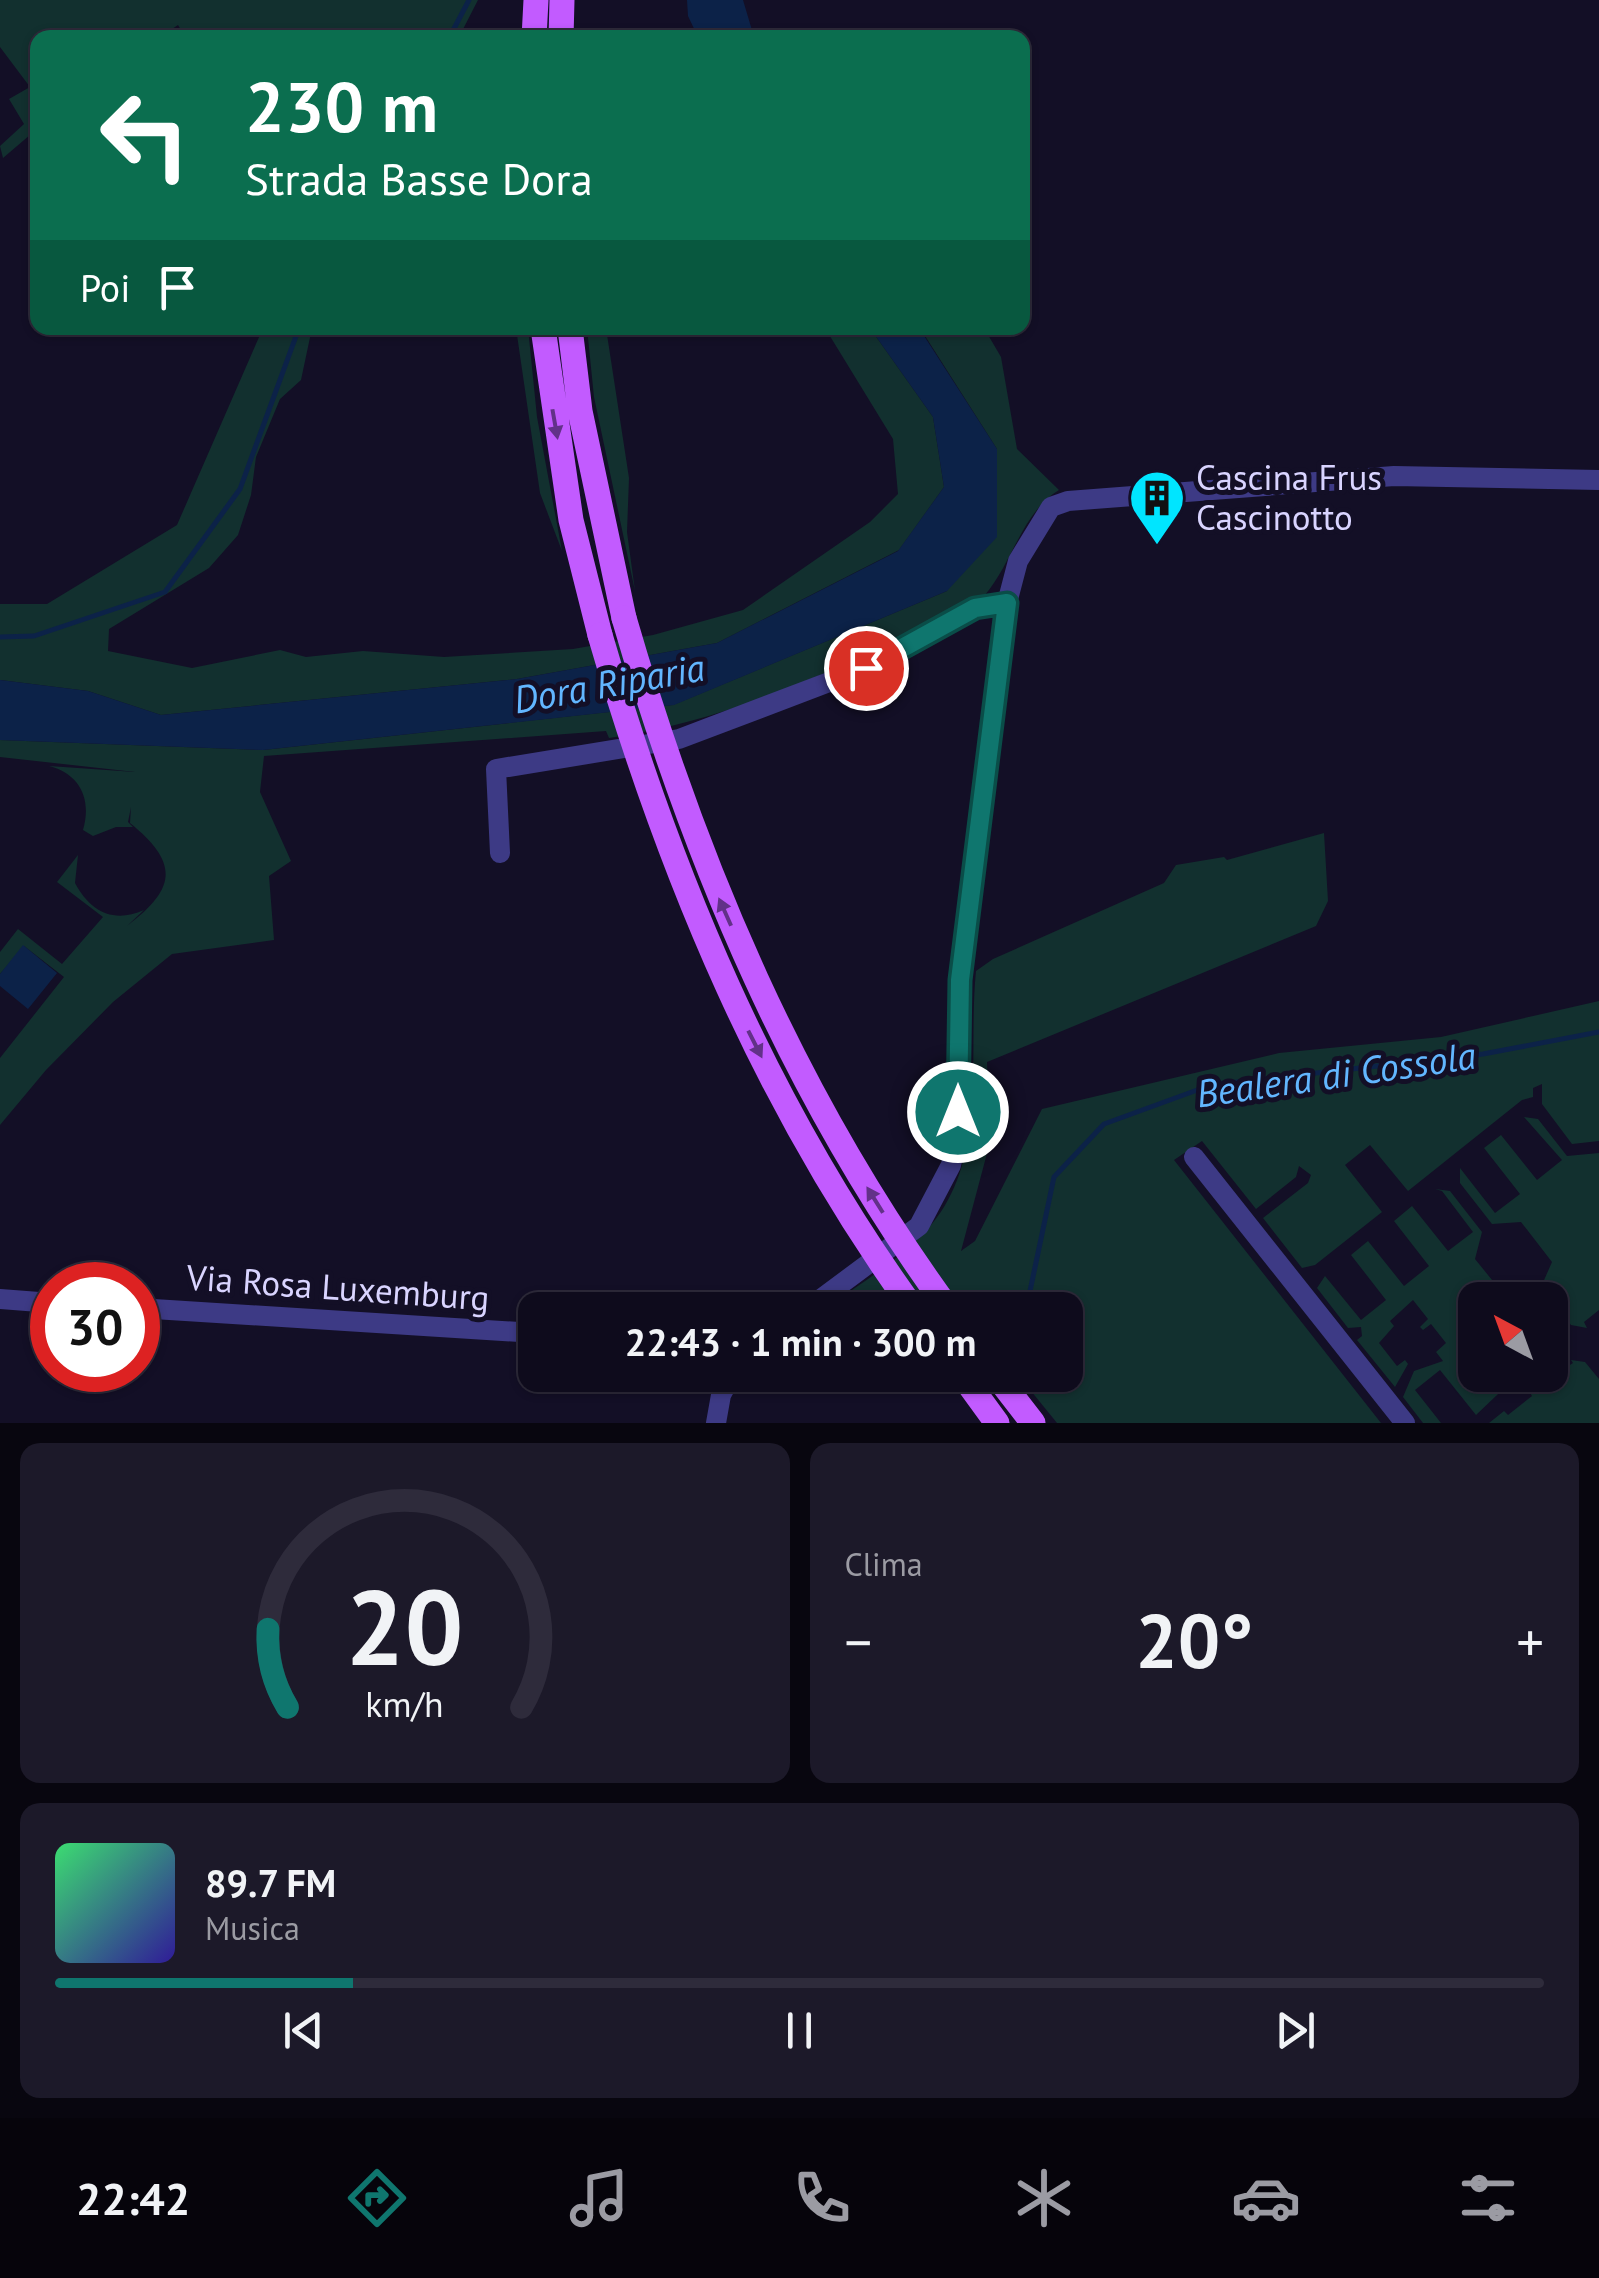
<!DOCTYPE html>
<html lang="it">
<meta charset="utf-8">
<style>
:root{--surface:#0e0b1c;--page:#1c1929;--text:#f1f3f6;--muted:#9b9ba3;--line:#2e2b3b;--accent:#0f766e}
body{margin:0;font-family:"PT Sans",sans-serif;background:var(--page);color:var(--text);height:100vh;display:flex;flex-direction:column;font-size:38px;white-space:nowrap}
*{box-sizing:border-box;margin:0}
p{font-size:32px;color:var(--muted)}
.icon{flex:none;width:55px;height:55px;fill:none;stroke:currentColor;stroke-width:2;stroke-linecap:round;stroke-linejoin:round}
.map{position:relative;height:1423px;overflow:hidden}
.sheet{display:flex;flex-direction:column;gap:20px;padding:20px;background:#08060f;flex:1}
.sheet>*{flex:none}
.hud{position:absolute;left:30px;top:30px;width:1000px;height:305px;border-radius:20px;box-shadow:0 2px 8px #0004,0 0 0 2px var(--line);background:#0b6e4f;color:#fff;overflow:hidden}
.needle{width:65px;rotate:319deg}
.controls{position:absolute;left:1458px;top:1282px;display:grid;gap:20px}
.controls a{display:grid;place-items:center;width:110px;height:110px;border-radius:20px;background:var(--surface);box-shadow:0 2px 8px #0004,0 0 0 2px var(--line);font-size:50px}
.speed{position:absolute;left:30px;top:1262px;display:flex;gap:20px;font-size:50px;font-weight:700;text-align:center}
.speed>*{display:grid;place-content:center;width:130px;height:130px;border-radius:50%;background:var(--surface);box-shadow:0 2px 8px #0004,0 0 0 2px var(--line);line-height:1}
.speed .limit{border:15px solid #d22;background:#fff;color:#111}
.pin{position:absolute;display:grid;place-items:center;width:85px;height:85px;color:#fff;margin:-42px;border:5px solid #fff;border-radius:50%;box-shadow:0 2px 10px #0007}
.me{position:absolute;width:110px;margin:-55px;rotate:0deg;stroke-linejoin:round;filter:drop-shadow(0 0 8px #0008)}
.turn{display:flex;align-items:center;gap:35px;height:210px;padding:0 50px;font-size:45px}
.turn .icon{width:130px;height:130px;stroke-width:2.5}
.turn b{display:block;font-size:70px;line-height:85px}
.then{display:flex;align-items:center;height:95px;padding:0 50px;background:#0003;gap:20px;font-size:38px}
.big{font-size:75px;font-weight:800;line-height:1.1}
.sheet .widget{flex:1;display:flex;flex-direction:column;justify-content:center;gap:15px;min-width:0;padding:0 35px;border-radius:20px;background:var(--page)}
.sheet .dial{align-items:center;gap:0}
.dial svg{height:260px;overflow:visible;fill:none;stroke:var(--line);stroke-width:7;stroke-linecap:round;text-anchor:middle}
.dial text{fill:var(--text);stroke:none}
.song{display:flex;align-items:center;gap:30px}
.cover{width:120px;height:120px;border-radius:15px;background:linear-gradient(135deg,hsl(140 70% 55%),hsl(250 70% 35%))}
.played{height:10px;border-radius:5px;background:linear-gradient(90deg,var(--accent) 20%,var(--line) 20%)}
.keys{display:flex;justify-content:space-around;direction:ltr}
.heat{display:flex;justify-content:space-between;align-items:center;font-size:55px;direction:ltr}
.sheet .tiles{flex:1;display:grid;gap:20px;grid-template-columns:1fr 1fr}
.widget:last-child{grid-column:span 2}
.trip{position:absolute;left:518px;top:1292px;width:565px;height:100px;border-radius:20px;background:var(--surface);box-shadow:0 2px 8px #0004,0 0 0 2px var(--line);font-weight:800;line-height:100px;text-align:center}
.dock{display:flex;height:160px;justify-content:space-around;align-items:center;background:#06040b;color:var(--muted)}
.dock .icon{width:70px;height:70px}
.dock .on{color:var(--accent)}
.dock b{font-size:45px;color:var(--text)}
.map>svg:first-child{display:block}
.green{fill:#12302f}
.water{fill:#0c2248}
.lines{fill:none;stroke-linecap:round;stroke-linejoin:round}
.stream{stroke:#0c2248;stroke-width:5}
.minor{stroke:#3d3a85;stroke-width:20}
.major{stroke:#c25bff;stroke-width:25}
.major-bridge{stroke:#c25bff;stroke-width:25}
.oneway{fill:#623188}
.route-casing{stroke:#0a4d48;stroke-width:25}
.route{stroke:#0f766e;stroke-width:18}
.labels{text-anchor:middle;stroke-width:10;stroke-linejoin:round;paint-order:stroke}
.poi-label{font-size:35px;fill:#d9d4ff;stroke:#130f26;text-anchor:start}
.street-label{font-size:35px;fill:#d9d4ff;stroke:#130f26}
.water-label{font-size:38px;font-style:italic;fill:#62b6ff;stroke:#130f26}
</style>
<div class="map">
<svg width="1599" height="1423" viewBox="0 0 1599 1423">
<rect width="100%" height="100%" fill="#130f26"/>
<path class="green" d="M0,0H478L459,37L186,38L178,25L160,37L38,38L37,129L3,158L0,146L24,124L9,99L30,87L0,47Z
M263,328H312L301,380L280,399L256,457L251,495L238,535L209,568L109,629L108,651L192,668L280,650L306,657L363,651L444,657L573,649L653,635L743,610L870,522L898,494L893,439L825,328H870L933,417L944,487L899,550L717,643L517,679L161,715L88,691L0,680V604H47L177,525Z
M516,328H528L537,417L562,551L540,493Z
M587,328H606L629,478L627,532L635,591L594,397Z
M920,328H984L1001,357L1017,449L1059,490C1021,513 1013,563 984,596C865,657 742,719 609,738L606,731L264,756L260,792L291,861L269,876L274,940L172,954L113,1002L46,1070L0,1125V1058L64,977L24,946L0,974V952L18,929L62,964L103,917L57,882L78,855L75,883C90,911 113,924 144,910L127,926C177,888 179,863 130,823L131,807L128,822L133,827H116L93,836L83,830C92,799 80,774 49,766L135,772L0,757V740L263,750L673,705L947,591L997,449Z
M1324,833L1328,901L1316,926L987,1062L990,1142L961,1251L975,1241L1042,1109L1279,1053L1441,1037L1599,1001V1141L1572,1144L1542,1104V1084L1533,1088V1097L1522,1100L1408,1191L1370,1145L1345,1165L1382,1212L1315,1265L1302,1268L1263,1218L1308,1183L1311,1175L1299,1166L1296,1177L1256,1209L1202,1141L1174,1160L1381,1423H1057L1018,1375H1065V1310H896L890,1303L885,1310H824C856,1286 894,1264 922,1235C991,1167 967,1058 976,971L993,959L1164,883L1176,865L1224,857L1227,860Z
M1524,1117L1538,1119L1567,1156L1599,1153V1310L1584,1322L1587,1328L1571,1325L1541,1287L1552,1262L1521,1222L1492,1224L1460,1183V1168L1495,1213L1520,1194L1484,1148L1501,1135L1537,1180L1562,1160Z
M1435,1189L1450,1191L1482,1232L1475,1259L1505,1296L1532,1294L1536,1300H1475V1375H1527L1521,1380L1517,1376L1476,1415L1440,1370L1415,1390L1441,1423H1423L1403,1397L1414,1371L1443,1361L1436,1352L1446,1343L1431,1324L1423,1330L1420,1327L1428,1319L1413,1300L1390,1321L1394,1326L1379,1343L1397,1366L1405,1360L1408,1364L1395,1387L1357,1340L1362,1336L1361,1327L1348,1328L1317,1288L1325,1276L1361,1320L1386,1300L1351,1255L1368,1241L1404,1286L1429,1266L1394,1221L1412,1206L1448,1251L1473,1232L1442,1191Z
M1571,1360L1585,1362L1599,1379V1423H1489L1504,1411L1508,1415L1532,1396L1529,1391L1573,1363Z"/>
<path class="water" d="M687,0H743L754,37H698L688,16Z
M870,328H919L997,449V537L947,591L674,705L263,750L0,740V680L88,691L161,715L517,679L717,643L898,551L944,487L933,417Z
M23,945L57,973L28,1009L0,986V974Z"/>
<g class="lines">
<path class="stream" d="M449,38L469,0
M0,637L34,636L165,592L240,489L299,328
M1026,1310L1054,1177L1104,1124L1211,1085L1483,1054L1599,1032"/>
<path class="minor" d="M500,853L496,769L679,739L866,668L975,609L1007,603
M1194,1157L1405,1423
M0,1299L52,1303
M138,1308L535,1333
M806,1310L919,1226L951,1165L958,1135L960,980L1007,603L1018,561L1051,507L1068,501L1394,476L1599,480
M716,1423L721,1395L732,1375"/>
<path class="major" d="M534,38L536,0
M561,38L562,0
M543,328L571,520L600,635
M570,328L580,411L624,618
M962,1375L997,1423
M996,1375L1033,1423"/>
<path class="major-bridge" d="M624,618C696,866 796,1101 949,1310
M600,635C670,876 766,1106 914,1310"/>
</g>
<defs><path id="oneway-solid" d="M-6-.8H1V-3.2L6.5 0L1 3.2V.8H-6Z" transform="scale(2.5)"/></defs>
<g class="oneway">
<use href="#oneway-solid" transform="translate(555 424) rotate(80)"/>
<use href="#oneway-solid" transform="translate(725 912) rotate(-114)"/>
<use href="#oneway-solid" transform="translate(755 1044) rotate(63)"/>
<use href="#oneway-solid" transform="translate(875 1200) rotate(-122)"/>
</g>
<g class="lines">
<g class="route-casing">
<path id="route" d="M866,668L975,608L1007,603L960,980L958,1112"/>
</g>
<use href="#route" class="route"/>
</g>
<defs>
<g id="building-pin" transform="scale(2.875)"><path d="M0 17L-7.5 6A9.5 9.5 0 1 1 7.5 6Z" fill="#00e5ff" stroke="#130f26"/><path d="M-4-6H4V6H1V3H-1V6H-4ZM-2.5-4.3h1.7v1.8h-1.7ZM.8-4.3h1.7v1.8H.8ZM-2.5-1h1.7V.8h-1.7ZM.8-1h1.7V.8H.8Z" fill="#111"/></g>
</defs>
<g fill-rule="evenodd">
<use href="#building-pin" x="1157" y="498"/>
</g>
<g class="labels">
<g class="poi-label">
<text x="1196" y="490">Cascina Frus<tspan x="1196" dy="40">Cascinotto</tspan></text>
</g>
<g class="street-label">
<text transform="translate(338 1288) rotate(4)" y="12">Via Rosa Luxemburg</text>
</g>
<g class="water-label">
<text transform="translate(609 684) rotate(-10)" y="13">Dora Riparia</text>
<text transform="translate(1336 1075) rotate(-8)" y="13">Bealera di Cossola</text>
</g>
</g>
</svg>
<div class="controls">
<a><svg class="needle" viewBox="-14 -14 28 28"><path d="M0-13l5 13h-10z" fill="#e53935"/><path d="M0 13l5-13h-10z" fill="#9b9ba3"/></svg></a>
</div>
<div class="speed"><div class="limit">30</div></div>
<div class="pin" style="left:866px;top:668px;background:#d93025"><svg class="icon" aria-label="arrive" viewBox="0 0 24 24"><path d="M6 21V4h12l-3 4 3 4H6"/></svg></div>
<svg class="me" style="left:958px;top:1112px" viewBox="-20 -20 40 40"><circle r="17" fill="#0f766e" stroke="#fff" stroke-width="3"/><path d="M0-11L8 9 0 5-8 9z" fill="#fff"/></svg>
<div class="trip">22:43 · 1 min · 300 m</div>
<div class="hud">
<div class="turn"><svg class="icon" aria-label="left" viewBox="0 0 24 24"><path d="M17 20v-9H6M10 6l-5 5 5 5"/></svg><div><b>230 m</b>Strada Basse Dora</div></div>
<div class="then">Poi<svg class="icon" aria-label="arrive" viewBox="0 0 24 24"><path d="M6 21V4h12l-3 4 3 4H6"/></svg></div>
</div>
</div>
<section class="sheet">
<div class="tiles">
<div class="widget dial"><svg viewBox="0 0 100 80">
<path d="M14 69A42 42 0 1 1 86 69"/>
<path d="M14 69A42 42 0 0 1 8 45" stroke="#0f766e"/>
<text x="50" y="56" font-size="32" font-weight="700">20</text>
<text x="50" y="72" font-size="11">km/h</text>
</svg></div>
<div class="widget"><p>Clima</p>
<div class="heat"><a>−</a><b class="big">20°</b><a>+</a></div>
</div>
<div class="widget">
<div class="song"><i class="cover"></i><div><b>89.7 FM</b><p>Musica</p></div></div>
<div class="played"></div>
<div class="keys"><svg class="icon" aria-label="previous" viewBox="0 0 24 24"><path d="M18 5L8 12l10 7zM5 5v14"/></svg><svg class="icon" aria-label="pause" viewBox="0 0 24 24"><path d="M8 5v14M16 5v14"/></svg><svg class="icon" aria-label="next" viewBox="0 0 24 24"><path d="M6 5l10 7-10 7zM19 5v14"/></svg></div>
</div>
</div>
</section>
<nav class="dock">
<b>22:42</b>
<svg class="icon on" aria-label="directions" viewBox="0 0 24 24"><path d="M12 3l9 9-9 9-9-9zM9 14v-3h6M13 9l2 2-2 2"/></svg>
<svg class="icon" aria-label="music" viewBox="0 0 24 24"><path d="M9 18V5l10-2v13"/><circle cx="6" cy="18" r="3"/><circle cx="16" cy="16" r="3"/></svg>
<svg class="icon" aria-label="phone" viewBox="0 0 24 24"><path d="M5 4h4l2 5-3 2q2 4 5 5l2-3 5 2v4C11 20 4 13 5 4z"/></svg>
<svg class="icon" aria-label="climate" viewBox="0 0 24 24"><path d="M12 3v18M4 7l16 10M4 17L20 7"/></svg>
<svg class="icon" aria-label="car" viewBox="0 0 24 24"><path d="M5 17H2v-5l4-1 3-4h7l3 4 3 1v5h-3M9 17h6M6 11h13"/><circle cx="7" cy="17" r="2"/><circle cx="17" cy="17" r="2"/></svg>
<svg class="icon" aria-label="filters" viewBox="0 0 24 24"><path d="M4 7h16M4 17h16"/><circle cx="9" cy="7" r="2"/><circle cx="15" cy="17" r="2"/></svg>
</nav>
